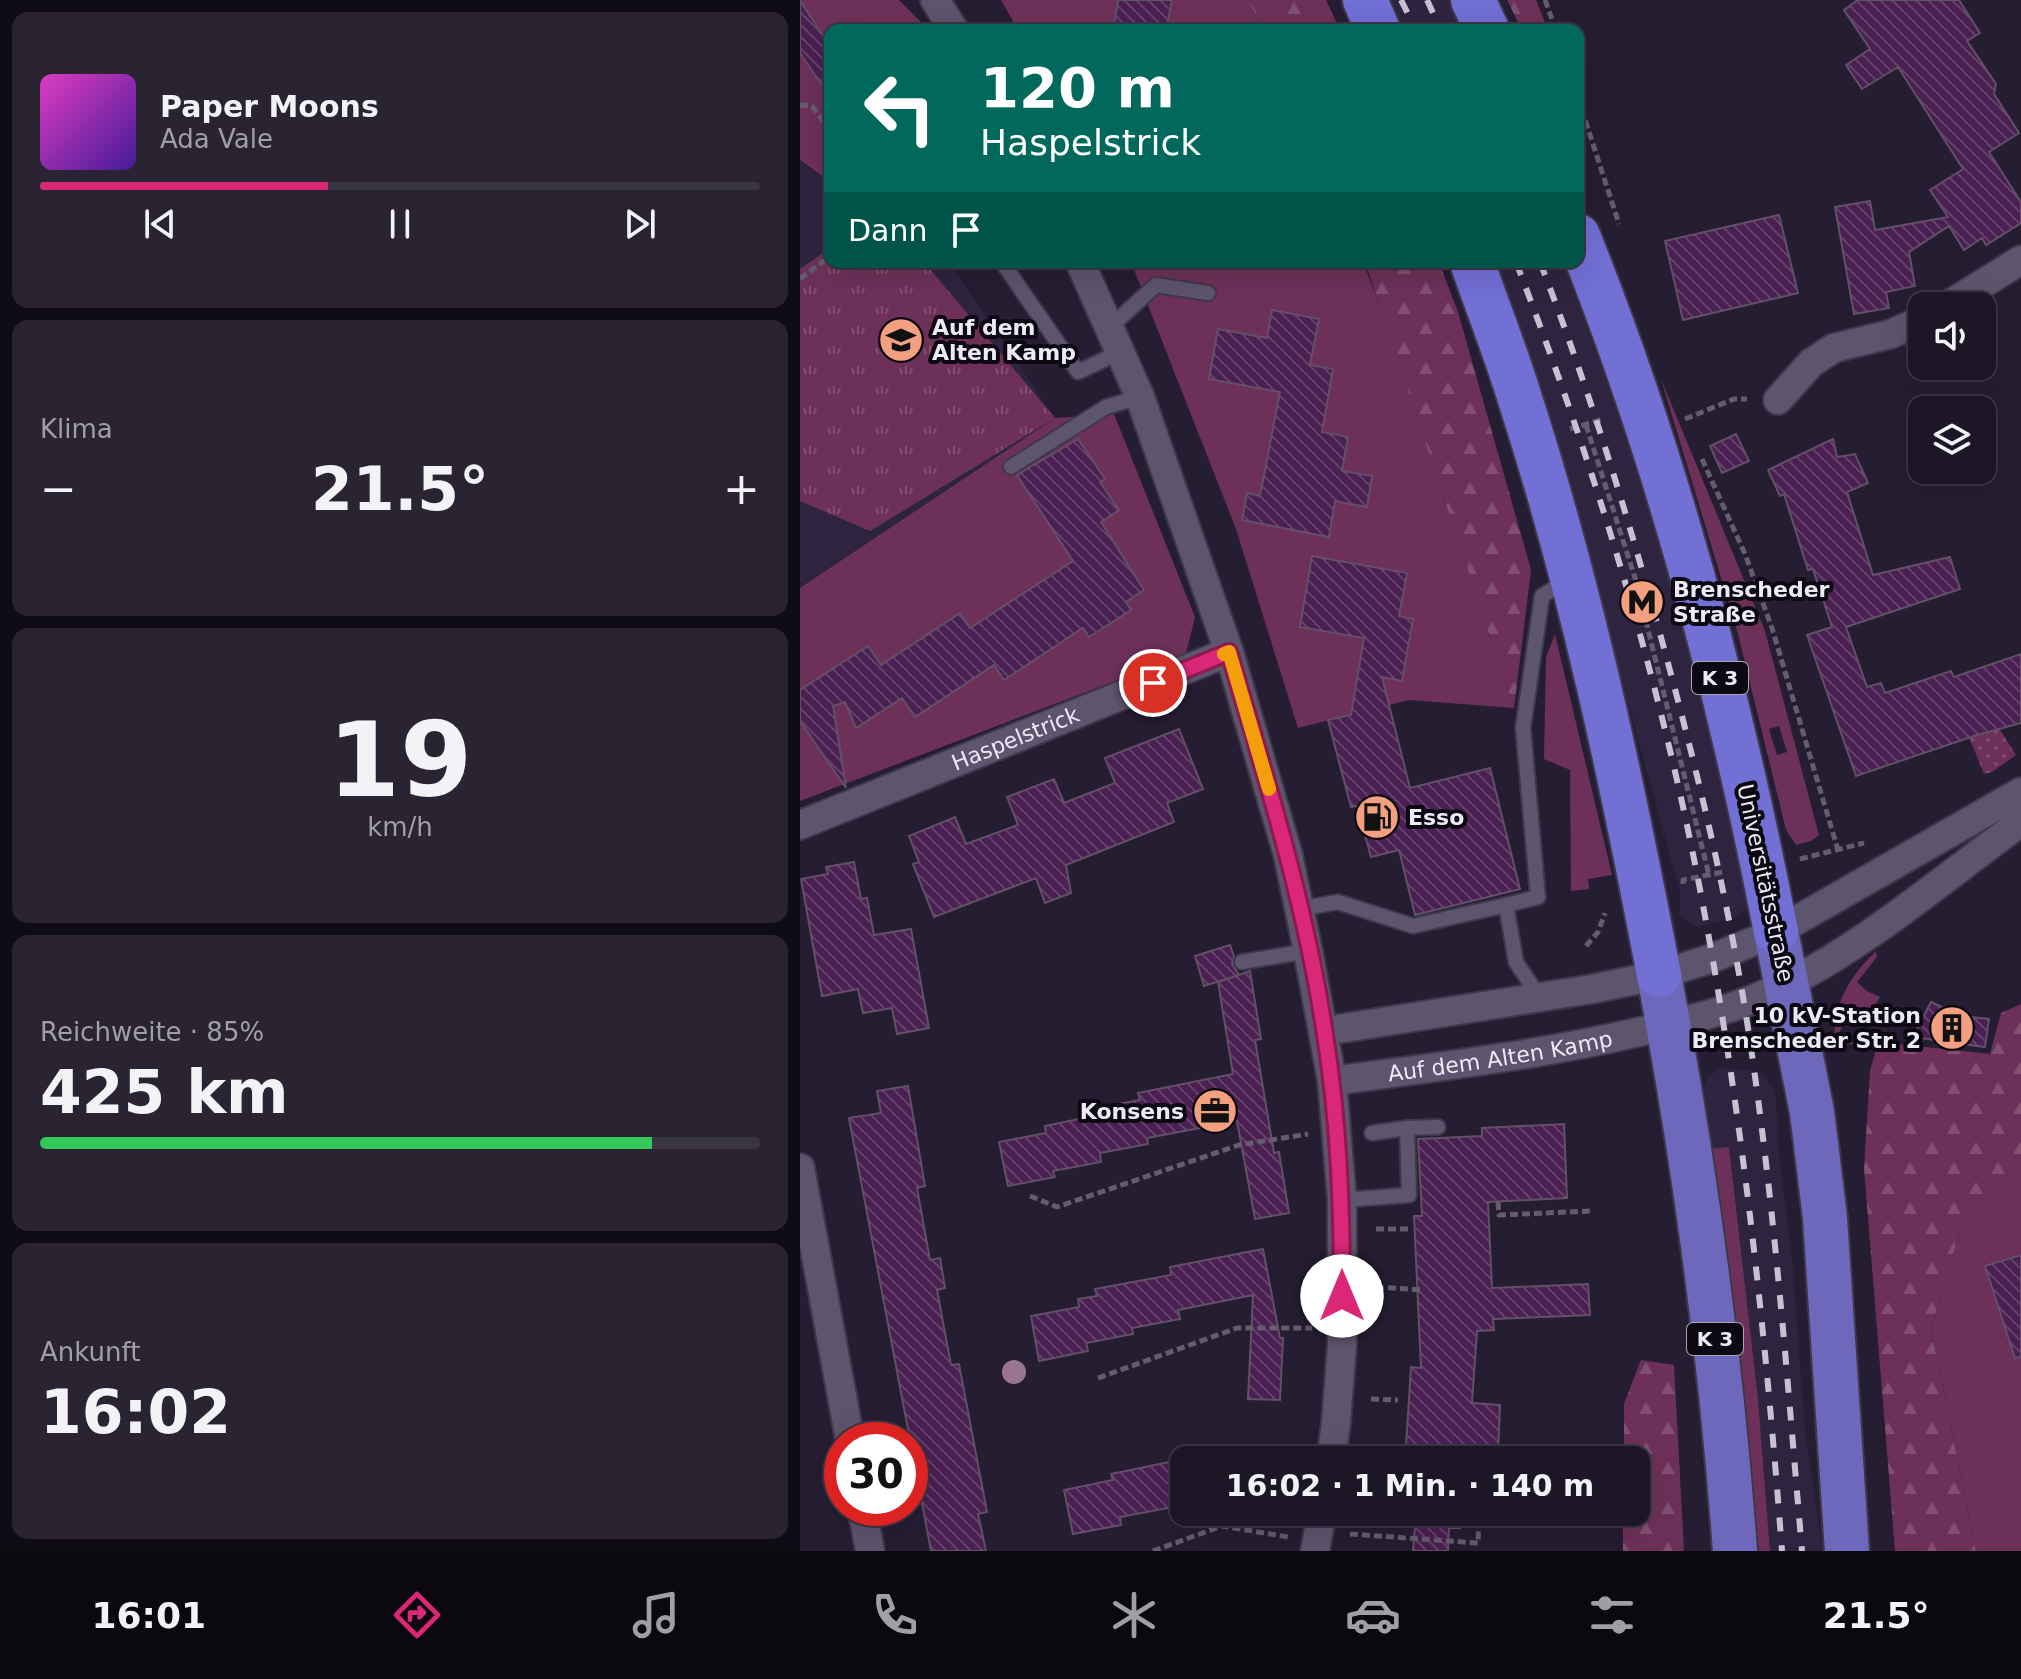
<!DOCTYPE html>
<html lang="de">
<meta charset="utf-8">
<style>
:root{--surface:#1c1626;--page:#292332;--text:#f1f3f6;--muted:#a09fa7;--line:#3a3543;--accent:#db2777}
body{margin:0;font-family:"DejaVu Sans",sans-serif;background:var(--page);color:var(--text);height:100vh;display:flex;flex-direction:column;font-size:30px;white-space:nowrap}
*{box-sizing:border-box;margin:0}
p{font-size:26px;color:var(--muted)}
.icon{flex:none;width:44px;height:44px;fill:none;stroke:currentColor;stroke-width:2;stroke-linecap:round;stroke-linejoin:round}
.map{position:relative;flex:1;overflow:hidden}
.details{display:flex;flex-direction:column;gap:12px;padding:12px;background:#0f0c15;width:800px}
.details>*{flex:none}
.guide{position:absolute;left:24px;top:24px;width:760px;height:244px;border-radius:16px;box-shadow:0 8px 32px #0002,0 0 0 2px var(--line);background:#00695c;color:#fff;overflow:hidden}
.buttons{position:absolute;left:1108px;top:292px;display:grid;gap:16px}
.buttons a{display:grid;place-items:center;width:88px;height:88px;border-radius:16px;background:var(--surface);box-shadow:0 8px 32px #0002,0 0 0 2px var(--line);font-size:40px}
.speed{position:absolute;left:24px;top:1422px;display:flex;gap:16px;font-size:40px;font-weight:700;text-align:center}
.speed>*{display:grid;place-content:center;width:104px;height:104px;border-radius:50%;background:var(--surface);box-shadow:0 8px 32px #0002,0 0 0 2px var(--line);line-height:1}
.speed .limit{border:12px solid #d22;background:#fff;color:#111}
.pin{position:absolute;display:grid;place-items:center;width:68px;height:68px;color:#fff;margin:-34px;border:4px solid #fff;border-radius:50%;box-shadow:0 2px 8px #0007}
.me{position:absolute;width:88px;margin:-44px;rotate:0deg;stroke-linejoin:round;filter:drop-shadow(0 0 6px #0008)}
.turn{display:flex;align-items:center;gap:28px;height:168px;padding:0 24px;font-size:36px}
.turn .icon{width:104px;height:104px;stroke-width:2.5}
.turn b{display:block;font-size:56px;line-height:68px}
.then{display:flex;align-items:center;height:76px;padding:0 24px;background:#0003;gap:16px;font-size:30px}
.big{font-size:60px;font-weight:700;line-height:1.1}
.details .widget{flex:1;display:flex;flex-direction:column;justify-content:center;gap:12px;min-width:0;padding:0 28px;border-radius:16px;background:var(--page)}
.details .dial{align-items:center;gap:0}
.dial b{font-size:104px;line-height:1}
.song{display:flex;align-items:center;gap:24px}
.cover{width:96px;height:96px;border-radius:12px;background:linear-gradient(135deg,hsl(310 70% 55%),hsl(260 70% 35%))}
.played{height:8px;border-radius:4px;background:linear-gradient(90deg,var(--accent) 40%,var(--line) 40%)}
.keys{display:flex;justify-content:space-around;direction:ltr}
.heat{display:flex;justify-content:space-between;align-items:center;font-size:44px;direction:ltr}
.charge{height:12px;border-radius:6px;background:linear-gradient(90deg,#34c759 85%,var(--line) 0)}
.trip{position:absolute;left:370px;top:1446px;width:480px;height:80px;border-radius:16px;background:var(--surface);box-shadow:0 8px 32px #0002,0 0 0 2px var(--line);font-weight:700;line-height:80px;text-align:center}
.tabs{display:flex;height:128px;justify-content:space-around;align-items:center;background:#0b090f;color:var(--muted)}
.tabs .icon{width:56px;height:56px}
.tabs .on{color:var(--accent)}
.tabs b{font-size:36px;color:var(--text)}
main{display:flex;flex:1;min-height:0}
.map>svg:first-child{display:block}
.built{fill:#2f2440}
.grass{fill:#6d3159;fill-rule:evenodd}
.forest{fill:url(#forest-firs)}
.park{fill:url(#park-tufts)}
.garden{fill:url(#garden-dots)}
.building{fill:url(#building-back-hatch);stroke:#625065;stroke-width:2}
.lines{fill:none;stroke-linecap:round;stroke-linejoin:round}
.service-casing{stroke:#3f384a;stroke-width:18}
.minor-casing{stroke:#3f384a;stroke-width:32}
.primary-casing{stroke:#3f384a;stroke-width:48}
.trunk-casing{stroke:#3f384a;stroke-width:48}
.path{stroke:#645d70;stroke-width:5;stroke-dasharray:8 4;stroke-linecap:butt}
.service{stroke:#5d546d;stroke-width:14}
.minor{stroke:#5d546d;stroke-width:28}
.primary{stroke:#6d68bb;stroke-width:44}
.trunk{stroke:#726fd5;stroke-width:44}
.rail{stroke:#c7c2d2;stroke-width:6;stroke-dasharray:14 14;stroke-linecap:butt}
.tree{fill:#987692}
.route-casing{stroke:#8e194d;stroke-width:20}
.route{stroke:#db2777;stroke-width:14}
.slow{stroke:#f59e0b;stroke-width:14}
.labels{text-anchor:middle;stroke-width:8;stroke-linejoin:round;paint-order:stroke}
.shield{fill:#0c0912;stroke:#aaa6b2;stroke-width:2}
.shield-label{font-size:20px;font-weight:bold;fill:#ede9f7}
.poi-label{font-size:22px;font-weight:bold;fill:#ede9f7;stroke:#0c0912;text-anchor:start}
.street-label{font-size:22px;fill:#ede9f7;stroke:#0c0912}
</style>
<main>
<section class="details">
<div class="widget">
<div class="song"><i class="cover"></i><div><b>Paper Moons</b><p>Ada Vale</p></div></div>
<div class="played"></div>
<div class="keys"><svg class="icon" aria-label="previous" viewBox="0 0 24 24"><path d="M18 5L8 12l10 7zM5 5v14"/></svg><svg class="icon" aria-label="pause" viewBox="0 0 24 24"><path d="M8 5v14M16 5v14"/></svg><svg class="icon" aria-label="next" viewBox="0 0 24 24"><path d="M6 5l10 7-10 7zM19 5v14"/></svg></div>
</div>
<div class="widget"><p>Klima</p>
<div class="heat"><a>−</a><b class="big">21.5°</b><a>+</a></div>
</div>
<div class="widget dial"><b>19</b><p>km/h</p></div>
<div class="widget"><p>Reichweite · 85%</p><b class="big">425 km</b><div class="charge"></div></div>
<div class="widget"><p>Ankunft</p><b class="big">16:02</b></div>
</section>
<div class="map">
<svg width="1221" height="1551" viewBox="0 0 1221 1551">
<defs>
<pattern id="forest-firs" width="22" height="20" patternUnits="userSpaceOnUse" patternTransform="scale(2)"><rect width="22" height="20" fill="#6d3159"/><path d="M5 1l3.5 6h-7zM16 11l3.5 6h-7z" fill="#824f72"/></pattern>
<pattern id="park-tufts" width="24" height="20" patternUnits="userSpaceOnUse" patternTransform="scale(2)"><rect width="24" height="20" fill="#6d3159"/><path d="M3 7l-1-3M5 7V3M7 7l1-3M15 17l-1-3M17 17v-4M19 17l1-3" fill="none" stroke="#824f72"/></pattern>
<pattern id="garden-dots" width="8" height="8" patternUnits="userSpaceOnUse" patternTransform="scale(2)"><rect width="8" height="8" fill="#6d3159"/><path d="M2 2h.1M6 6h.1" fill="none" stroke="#824f72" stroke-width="1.8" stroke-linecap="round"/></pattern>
<pattern id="building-back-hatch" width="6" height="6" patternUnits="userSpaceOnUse" patternTransform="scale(2)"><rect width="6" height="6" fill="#4a1f52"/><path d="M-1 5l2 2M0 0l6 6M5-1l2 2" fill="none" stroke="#64406c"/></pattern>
</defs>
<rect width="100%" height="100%" fill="#251d32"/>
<path class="built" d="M585,0H647L662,30H598Z
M0,161L30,184V262H149L255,418L0,589Z
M690,262H762L769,279L813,400L878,602L927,792L939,860L949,890V905L938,917L898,927L884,919L880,913V892L762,462Z
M922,1067L963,1073L974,1089L976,1099L978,1144L992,1258L1005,1430L1023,1551H970L958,1399L929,1148L909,1149L899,1098L908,1076Z"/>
<path class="grass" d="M0,0H99L129,30H30V182L0,160Z
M201,0H448L464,30H218Z
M331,262H563L580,306L714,708L609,700L498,728L436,529Z
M861,379L965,631L1019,835L1011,841L996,845L986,830L938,634ZM979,726L987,752L977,755L969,729Z
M314,414L395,617L386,654L0,801V588L255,418Z
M755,634L812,875L788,879L789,889L771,891L770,770L744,759L746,657Z
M1076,951L1077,957L1057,982L1067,991L1080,997L1069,1015L1051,1006L1038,1036L1055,1044L1035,1045C1031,1007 1049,977 1076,951Z
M929,1147L958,1399L970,1551H958L942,1383L909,1149Z
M1221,1158V1551H1176L1131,1329L1161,1228Z"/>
<path class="forest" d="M448,0H526L540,30H464Z
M707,0H736L748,30H722Z
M565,262H639L658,312L731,570L714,708Z
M1221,1004V1158L1161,1228L1131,1329L1176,1551H1095L1064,1168L1070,1071L1078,1042L1190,1054L1201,1013Z
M841,1360L874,1365L884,1551H823V1512H836V1460H824V1404Z"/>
<path class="park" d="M30,248V262H124L255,418L70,531L0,501V269Z"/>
<path class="garden" d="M1199,728L1216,755L1192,772L1184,774L1169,737Z"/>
<path class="building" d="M318,0H372L366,30H313Z
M1058,0H1159L1180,33L1167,41L1196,84L1194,94L1219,133L1189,152L1221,202V223L1186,245L1182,238L1164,250L1149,226L1109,252L1115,286L1086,292L1089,308L1054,314L1035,207L1070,201L1075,230L1148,217L1130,190L1163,169L1098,67L1062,89L1046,65L1070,49L1044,10Z
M0,1L30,46V97L0,53Z
M979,215L998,293L883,320L865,241Z
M472,310L519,319L510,365L533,369L522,432L548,437L542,471L572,476L567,507L535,501L529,537L442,520L447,493L460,496L480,392L409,379L418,329L467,338Z
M936,434L949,461L922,473L910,446Z
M278,439L305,479L300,482L319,510L301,522L344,590L326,602L331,610L289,637L283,628L204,680L194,665L115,717L102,698L56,728L45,702L33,706L46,788L0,721V690L68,646L81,665L160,613L170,628L273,561L217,475Z
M1033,439L1037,457L1055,454L1068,483L1047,492L1073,575L1150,557L1160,589L1046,627L1067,687L1081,683L1085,693L1151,671L1154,677L1221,654V723L1174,736L1056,776L1007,635L1032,627L1013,569L1008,570L984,494L980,496L968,470Z
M512,556L607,573L599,616L613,619L602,681L582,677L610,788L690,768L720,889L615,915L599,850L571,857L557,806L551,807L528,720L551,715L564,638L500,627Z
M379,729L403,789L367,803L374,822L266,865L271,893L245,903L236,878L134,917L113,864L119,862L109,836L155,817L166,844L218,825L207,797L254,779L264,803L315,783L305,758Z
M54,862L61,899L67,898L74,935L111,929L129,1028L97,1034L92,1008L63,1013L58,989L22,996L1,879L28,874L26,867Z
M430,945L434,957L432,964L439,975L404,986L395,956Z
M450,971L461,1039L455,1040L474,1153L479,1152L489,1213L455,1219L437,1121L347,1138L348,1144L300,1153L301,1162L253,1171L255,1177L208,1186L199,1142L246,1133L245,1126L293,1116L291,1109L340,1100L338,1093L433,1074L418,982Z
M1131,1002L1161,1016L1189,1019L1185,1047L1113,1037Z
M108,1086L125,1186L117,1188L130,1260L140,1258L145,1288L137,1290L151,1365L159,1364L187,1512L178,1514L186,1551H131L49,1118L81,1113L77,1091Z
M764,1124L767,1198L688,1202L692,1288L788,1284L790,1315L693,1319L694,1330L677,1331L672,1403L700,1405L698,1452L690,1451V1460H601L602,1446H606L611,1367L621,1368L614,1216H622L618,1139L682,1136V1128Z
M463,1249L480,1338H483L480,1400L448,1399L453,1295L378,1310L380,1319L332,1328L333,1334L286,1343L288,1351L239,1361L231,1316L279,1307L278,1299L297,1296L295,1289L371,1275L370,1267Z
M1221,1255V1357L1215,1358L1185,1266Z
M384,1459V1505L320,1517L321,1525L273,1534L264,1490L313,1480L311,1474Z
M598,1512H661L660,1528H649L648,1551H613L615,1526L597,1525Z"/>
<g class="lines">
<g class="service-casing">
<path id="service" d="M202,262L278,372L320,352
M309,328L356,285L408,293
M211,467L306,407L340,397
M706,905L738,897L723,728L742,596L767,580
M499,909L538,902L613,926L706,905L716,962L740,998
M442,962L508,951
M572,1133L607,1128L638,1127
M542,1200L609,1195L607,1128"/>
</g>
<g class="minor-casing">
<g id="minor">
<path d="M135,0L154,30"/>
<path d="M280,262L340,397L429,652L488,855L508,951L532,1081L542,1200V1345L536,1423L531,1460"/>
<path d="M1147,306L1221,260"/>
<path d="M978,400L1011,363L1034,348L1091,334L1122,320"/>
<path id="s1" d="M0,825L429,652"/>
<path d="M525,1031L792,989L859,975L913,958L976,932L1221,792"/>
<path id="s2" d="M532,1081C636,1067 741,1055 843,1031C892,1020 942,1007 987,984C1071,941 1145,877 1221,822"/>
<path d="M0,1168L50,1440"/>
<path d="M62,1508L70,1551"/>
<path d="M515,1551L522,1512"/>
</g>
</g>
<g class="primary-casing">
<path id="primary" d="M976,932L1012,1112L1025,1218L1047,1551
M859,975C895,1165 921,1358 935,1551"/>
</g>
<g class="trunk-casing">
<path id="trunk" d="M565,0L578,30
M673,0L687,30
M778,236C868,460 930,695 976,932
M672,262C688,308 706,353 720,399C781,587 822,781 859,975"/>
</g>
<path class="path" d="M745,0L756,30
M778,98L819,224
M0,105L12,106L30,130
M0,279L30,256
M885,419L934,399H947
M786,425L836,581L909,875
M770,429L803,419
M902,459L945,554L972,628L1038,850
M1000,859L1064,843
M883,884V880L923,872
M786,946L798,932L805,913
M230,1196L257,1207L439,1145L508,1134
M698,1202L699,1215L791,1211
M576,1229H609
M576,1287L624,1290
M298,1378L437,1328H512
M571,1399L598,1400
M550,1534L678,1543L679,1512
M353,1551L422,1526L488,1537"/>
<use href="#service" class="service"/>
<use href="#minor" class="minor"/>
<use href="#primary" class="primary"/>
<use href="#trunk" class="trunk"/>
<path class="rail" d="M601,0L616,30
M627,0L641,30
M716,262C793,462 857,669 898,879C941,1101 965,1326 982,1551
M740,262C788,386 827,513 862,641C900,780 933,919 953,1062C976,1224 988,1388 1002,1551"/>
</g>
<circle class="tree" cx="214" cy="1372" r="12"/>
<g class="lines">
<g class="route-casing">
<path id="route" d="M353,683L429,652C466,778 506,905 525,1035C539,1122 542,1209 542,1296"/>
</g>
<use href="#route" class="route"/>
<path class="slow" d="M424,654L429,652L469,789"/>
</g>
<defs>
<g id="school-disc" transform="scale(2.3)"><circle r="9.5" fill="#f2a07f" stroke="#0c0912"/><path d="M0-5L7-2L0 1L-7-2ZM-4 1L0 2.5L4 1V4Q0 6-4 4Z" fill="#111"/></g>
<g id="metro-disc" transform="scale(2.3)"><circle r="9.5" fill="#f2a07f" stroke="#0c0912"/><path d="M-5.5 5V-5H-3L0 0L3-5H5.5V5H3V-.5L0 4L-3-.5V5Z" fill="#111"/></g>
<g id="fuel-disc" transform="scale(2.3)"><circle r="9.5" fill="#f2a07f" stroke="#0c0912"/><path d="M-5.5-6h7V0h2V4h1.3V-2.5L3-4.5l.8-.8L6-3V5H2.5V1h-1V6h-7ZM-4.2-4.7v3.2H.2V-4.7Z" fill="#111"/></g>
<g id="building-disc" transform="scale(2.3)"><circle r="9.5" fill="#f2a07f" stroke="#0c0912"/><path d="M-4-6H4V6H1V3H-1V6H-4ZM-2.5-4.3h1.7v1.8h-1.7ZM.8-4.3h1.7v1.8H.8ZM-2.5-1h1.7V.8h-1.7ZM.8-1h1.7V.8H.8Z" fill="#111"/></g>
<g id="office-disc" transform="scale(2.3)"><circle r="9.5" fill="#f2a07f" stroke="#0c0912"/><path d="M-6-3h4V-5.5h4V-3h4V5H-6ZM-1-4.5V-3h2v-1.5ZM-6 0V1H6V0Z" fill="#111"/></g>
</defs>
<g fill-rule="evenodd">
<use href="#school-disc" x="101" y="340"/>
<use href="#metro-disc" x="842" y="602"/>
<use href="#fuel-disc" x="577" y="817"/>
<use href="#building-disc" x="1152" y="1028"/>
<use href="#office-disc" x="415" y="1111"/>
</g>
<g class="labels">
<g class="shield">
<rect x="892" y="662" width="56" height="32" rx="6"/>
<rect x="887" y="1323" width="56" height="32" rx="6"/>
</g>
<g class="shield-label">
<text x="920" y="685">K 3</text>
<text x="915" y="1346">K 3</text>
</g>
<g class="poi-label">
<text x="132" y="335">Auf dem<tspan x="132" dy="25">Alten Kamp</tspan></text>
<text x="873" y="597">Brenscheder<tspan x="873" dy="25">Straße</tspan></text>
<text x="608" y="825">Esso</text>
<text x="1121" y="1023" text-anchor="end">10 kV-Station<tspan x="1121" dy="25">Brenscheder Str. 2</tspan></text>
<text x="384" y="1119" text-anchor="end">Konsens</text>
</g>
<g class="street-label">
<text dy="8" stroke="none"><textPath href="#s1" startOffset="232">Haspelstrick</textPath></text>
<text transform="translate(966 883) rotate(78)" y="8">Universitätsstraße</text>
<text dy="8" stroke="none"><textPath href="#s2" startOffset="170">Auf dem Alten Kamp</textPath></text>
</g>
</g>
</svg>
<div class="buttons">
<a><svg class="icon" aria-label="sound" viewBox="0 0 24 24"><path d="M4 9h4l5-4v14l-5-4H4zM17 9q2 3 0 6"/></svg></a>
<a><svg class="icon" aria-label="layers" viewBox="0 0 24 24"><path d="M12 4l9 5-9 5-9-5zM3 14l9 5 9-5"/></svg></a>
</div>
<div class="speed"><div class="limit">30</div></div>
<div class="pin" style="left:353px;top:683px;background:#d93025"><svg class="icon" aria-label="arrive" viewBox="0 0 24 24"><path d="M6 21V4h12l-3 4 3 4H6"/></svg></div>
<svg class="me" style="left:542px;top:1296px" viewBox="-20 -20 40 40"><circle r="19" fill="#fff"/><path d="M0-13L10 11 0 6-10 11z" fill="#db2777"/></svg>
<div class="trip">16:02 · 1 Min. · 140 m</div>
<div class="guide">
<div class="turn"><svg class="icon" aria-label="left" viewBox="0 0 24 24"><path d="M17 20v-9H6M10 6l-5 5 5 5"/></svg><div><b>120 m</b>Haspelstrick</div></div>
<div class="then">Dann<svg class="icon" aria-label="arrive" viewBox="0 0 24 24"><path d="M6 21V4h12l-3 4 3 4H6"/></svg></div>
</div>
</div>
</main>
<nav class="tabs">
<b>16:01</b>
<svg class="icon on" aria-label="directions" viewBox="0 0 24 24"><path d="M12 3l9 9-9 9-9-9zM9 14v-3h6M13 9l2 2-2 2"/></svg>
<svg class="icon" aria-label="music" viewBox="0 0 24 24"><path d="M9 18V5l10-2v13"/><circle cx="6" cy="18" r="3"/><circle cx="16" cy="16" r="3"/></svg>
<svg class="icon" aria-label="phone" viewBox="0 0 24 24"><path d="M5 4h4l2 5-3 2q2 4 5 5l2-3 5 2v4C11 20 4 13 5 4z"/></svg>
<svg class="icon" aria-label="climate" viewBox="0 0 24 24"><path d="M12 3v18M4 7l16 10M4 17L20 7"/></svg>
<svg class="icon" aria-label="car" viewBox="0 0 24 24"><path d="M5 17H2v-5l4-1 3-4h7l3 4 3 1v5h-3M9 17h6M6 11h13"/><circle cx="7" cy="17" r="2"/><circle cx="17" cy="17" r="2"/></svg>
<svg class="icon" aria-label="filters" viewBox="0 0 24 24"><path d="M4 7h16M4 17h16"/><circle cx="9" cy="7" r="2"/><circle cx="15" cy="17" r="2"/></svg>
<b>21.5°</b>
</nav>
